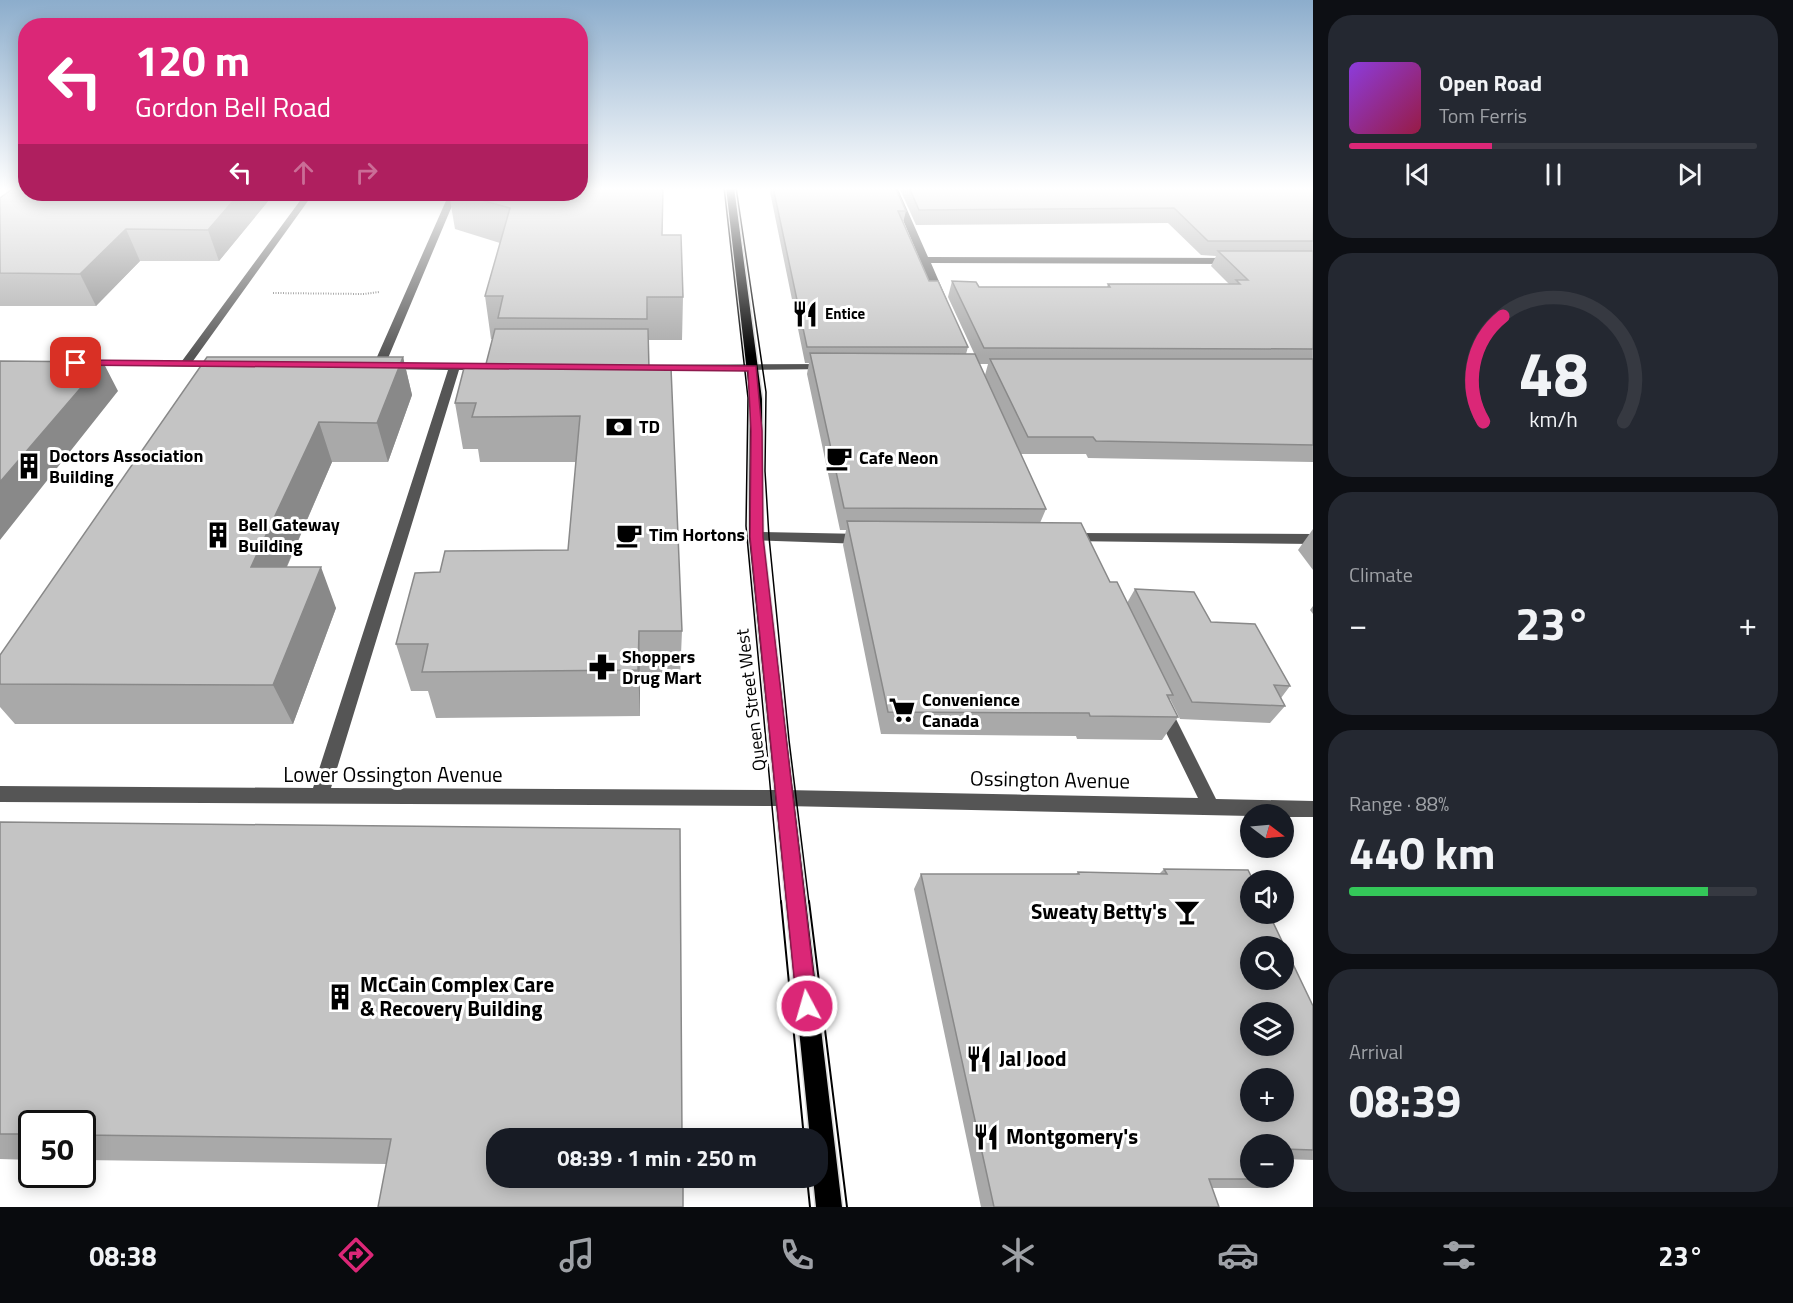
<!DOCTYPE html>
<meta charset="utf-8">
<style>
:root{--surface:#171b24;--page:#242831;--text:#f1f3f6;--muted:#9ea1a6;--line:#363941;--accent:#db2777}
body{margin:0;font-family:"Titillium Web",sans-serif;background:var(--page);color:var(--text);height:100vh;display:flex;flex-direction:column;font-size:22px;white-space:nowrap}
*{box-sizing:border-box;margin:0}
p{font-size:20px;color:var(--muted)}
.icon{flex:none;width:33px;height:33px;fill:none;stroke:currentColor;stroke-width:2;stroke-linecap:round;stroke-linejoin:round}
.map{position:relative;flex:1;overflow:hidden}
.sheet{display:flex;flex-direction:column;gap:15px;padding:15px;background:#0d0f14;width:480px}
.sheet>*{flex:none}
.hud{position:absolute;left:18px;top:18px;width:570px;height:183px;border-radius:24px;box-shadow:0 3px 15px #0003;background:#db2777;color:#fff;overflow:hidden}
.needle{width:39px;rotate:106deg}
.fabs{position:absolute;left:1240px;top:804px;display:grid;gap:12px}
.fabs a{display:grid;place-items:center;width:54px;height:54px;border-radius:50%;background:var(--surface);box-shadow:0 3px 15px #0003;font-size:30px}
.speed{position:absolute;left:18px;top:1110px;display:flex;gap:12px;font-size:30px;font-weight:700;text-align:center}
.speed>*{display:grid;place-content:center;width:78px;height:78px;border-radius:50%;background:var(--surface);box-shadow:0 3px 15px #0003;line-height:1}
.speed .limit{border:3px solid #111;border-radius:9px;background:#fff;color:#111}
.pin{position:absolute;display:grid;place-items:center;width:51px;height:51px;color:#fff;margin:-26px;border-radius:12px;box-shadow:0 3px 9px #0006}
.me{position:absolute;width:66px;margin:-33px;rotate:354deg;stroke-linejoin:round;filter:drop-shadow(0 0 4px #0008)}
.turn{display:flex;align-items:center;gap:21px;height:126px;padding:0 18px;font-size:27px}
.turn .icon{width:78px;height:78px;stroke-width:2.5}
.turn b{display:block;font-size:42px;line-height:51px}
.lanes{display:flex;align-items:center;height:57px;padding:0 18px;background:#0003;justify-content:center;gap:30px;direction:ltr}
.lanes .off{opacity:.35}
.big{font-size:45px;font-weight:700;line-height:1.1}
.sheet .tile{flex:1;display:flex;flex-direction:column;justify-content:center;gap:9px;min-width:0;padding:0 21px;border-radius:24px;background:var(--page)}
.sheet .dial{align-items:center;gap:0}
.dial svg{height:156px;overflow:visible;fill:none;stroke:var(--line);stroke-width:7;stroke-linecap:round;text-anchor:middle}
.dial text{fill:var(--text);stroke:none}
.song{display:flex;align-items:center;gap:18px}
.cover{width:72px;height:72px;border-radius:9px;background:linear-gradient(135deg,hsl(270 70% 55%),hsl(340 70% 35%))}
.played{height:6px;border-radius:3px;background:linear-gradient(90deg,var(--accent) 35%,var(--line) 35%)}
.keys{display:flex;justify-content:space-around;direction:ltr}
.heat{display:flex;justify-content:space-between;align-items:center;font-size:33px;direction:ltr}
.charge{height:9px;border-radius:4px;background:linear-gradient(90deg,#34c759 88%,var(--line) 0)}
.trip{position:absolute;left:486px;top:1128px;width:342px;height:60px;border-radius:24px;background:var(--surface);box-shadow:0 3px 15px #0003;font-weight:700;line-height:60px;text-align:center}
.tabs{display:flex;height:96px;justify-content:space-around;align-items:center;background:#090b0e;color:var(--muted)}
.tabs .icon{width:42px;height:42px}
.tabs .current{color:var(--accent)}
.tabs b{font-size:27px;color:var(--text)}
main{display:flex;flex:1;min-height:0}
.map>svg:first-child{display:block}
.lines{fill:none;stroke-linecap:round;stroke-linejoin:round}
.major-casing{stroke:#dbdbdb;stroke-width:3}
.path{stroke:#777;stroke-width:2;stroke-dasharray:1 1.5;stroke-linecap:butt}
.minor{fill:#555;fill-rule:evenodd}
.major{fill:#000;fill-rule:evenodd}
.tram-far1{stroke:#000;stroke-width:1.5}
.tram{stroke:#000;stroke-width:2}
.wall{fill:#a9a9a9}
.shaded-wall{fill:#898989}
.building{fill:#c4c4c4;stroke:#898989;stroke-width:1.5;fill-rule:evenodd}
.route{fill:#db2777;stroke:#8e194d;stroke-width:1.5}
.labels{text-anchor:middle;stroke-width:6;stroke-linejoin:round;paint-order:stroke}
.far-poi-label{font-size:15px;font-weight:bold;fill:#000;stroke:#fff;text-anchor:start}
.poi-label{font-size:18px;font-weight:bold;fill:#000;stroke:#fff;text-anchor:start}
.street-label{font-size:18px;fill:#000;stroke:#fff}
.near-street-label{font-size:21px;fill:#000;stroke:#fff}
.near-poi-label{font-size:21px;font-weight:bold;fill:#000;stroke:#fff;text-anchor:start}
</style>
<main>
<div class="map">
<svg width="1313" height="1207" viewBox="0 0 1313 1207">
<rect width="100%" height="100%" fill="#fff"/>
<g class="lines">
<g class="major-casing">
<path id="major" d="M726,187H734L762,399L763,537L842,1207H816L813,1178H818V1138H810L749,537L750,399Z"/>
</g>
<path class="path" d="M273,293L364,294L379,292"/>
<path class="minor" d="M889,187H897L928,257L1232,258L1237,261L1232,264L931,263L947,300L942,303L937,300Z
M305,194H313L193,361L221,362L227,365L225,367L79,365L78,363L83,360L182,361Z
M449,194H457L386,363L485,364L491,367L485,370H459L331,788L785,790L1198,798L1154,708L1156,703L1162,701L1168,703L1216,799L1313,801V817H1284V814L1251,816L785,806L0,802V786L313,788L448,370L379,369L373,366Z
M827,364L833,367L831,369L629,371L623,368L629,365Z
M756,532L863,534L870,539L863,544L751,540L749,537Z
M1070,533L1313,534V544L1065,541L1063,538L1065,535Z"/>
<use href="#major" class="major"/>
<path class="tram-far1" d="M724,187L748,398L746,526L781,903
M736,187L766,392L765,471L769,537L789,740L809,903"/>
<path class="tram" d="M781,901L804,1138
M809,901L847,1207
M807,1178L810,1207"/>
</g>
<path class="wall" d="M580,187H663L662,235L683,297L682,340H648L649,369L682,631L680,678H640V716L436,718L428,691H411L396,644L440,572L568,550L576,462H480L478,449H463L455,403L486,364L492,339H491L485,296L500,243L455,229L449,194H580Z
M769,187H895L906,211L903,223L929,281L968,347L966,354L1046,509L1040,523L1110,582L1127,603L1135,589L1211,622L1290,686L1281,698L1285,706L1270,723L1180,719L1170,699L1169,700L1178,717L1162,740L1077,739L1076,736L881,734L843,545L846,530H840L807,374L809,363H805Z
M899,187H1313V462L1088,458L1086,454H1021L985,375L988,364H979L948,297L952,281L979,287H1107L1108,284H1229L1211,266L1216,256L1201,255L1168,223L916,225Z
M274,194L219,261H140L96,306H0V198Z
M403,357L412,395L388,462H332L287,567L336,608L293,724H15L0,707V655Z
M1313,529V570L1298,550Z
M1313,606V614L1310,610Z
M0,822L680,829L386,1164L82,1160V1124H32V1160L0,1159Z
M1164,869L1313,1006V1160L1284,1159V1144H1251L1285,1179L1264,1188H1212L1219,1207H981L914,889L921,874H1076L1078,872L1159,874Z"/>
<path class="shaded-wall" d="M239,194H274L219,261L208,230Z
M126,229L140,261L96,306L80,274Z
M403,357L412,395L388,462L377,423Z
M103,362L118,391L0,540V482Z
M319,422L332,462L269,607L251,567Z
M321,567L336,608L293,724L273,685Z
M639,631L640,678V716L638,670Z"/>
<path class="building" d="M15,187H26V194H239L208,230L126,229L80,274L0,273V198Z
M580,187H663L662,235H681L683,297H647V319L498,318L503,296H485L510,208L459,194H580Z
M773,187H895L906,211H898L929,281H938L968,347H807Z
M909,187H1313V241H1208L1174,208L919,210Z
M1218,251H1313V349L984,348L952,281L976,282L979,287H1110L1108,284H1240L1236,280H1248Z
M495,329H648L649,369L671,368L682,631H639L638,670L422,672L428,644H396L415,573L440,572L445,551L568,550L580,416L472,417L476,403H455L465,364H486Z
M810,353L975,354L1046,509L844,508Z
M207,357H403L377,423L319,422L251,567H321L273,685L0,684V655Z
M990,359H1313V445L1096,441L1093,437H1028Z
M0,361L103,362L0,482Z
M847,521L1081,523L1110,582H1117L1173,695H1167L1178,717L1090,716L1089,713L888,712Z
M1135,589L1194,592L1211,622L1255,624L1290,686L1274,685L1285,706L1192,702Z
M0,822L680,829L682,1138H496V1178H683V1207H378L391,1139L82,1135V1124H32V1134H0Z
M1164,869L1248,870L1253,880H1251V914H1269L1313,1006V1150L1284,1149V1144H1251V1178H1284L1285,1179H1209L1219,1207H994L921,874H1079L1078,872L1167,874ZM1251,946H1284V980H1251ZM1251,1012H1284V1046H1251ZM1251,1078H1284V1112H1251Z"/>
<linearGradient id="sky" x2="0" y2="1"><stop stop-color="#8cadcc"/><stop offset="0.53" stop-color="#fff"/><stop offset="1" stop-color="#fff" stop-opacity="0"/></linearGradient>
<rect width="1313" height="356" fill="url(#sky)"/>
<path class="route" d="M76,360L756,366L762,431L763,537L817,1006L814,1013L807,1016L800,1013L797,1006L750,537L751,431L748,371L72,365V361Z"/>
<defs>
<g id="restaurant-bare" transform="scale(2.07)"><path d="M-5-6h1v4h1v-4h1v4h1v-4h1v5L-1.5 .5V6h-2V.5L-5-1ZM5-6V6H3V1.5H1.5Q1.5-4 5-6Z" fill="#000" stroke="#fff" stroke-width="2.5" paint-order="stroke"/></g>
<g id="bank-bare" transform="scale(2.07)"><path d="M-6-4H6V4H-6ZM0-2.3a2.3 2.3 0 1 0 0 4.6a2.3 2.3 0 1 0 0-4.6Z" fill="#000" stroke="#fff" stroke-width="2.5" paint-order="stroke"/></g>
<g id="cafe-bare" transform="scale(2.07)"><path d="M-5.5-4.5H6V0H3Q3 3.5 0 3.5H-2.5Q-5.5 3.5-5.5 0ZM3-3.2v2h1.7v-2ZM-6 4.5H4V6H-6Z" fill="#000" stroke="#fff" stroke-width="2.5" paint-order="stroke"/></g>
<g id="building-bare" transform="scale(2.07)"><path d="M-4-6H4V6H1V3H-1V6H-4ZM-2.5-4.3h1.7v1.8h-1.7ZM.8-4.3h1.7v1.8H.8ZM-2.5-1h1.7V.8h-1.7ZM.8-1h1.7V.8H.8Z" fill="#000" stroke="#fff" stroke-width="2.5" paint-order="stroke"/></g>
<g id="pharmacy-bare" transform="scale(2.07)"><path d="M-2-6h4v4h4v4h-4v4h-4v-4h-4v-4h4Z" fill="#000" stroke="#fff" stroke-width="2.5" paint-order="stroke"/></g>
<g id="supermarket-bare" transform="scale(2.07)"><path d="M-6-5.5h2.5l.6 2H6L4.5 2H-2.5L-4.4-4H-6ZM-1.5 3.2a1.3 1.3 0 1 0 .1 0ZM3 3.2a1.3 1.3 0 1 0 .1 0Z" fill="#000" stroke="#fff" stroke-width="2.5" paint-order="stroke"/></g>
<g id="bar-bare" transform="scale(2.07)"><path d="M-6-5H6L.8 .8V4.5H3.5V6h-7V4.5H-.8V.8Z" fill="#000" stroke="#fff" stroke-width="2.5" paint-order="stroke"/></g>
</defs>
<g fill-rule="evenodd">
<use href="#restaurant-bare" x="805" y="314"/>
<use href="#bank-bare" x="619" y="427"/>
<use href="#cafe-bare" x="839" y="458"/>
<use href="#building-bare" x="29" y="466"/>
<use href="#building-bare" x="218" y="535"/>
<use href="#cafe-bare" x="629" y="535"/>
<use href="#pharmacy-bare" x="602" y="667"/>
<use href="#supermarket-bare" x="902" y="710"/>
<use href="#bar-bare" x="1187" y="912"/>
<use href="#building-bare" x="340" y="997"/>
<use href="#restaurant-bare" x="979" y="1059"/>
<use href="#restaurant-bare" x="986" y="1137"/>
</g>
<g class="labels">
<g class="far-poi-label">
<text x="825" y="319">Entice</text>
</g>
<g class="poi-label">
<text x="639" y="433">TD</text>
<text x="49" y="462">Doctors Association<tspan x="49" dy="21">Building</tspan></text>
<text x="859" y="464">Cafe Neon</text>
<text x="238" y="531">Bell Gateway<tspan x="238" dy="21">Building</tspan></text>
<text x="649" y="541">Tim Hortons</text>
<text x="622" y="663">Shoppers<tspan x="622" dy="21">Drug Mart</tspan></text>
<text x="922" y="706">Convenience<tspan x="922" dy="21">Canada</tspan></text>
</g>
<g class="street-label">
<text transform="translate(751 700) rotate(-97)" y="6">Queen Street West</text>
</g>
<g class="near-street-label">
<text x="393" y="782">Lower Ossington Avenue</text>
<text transform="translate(1050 780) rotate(1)" y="7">Ossington Avenue</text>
</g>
<g class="near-poi-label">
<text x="1167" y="919" text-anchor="end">Sweaty Betty's</text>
<text x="360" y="992">McCain Complex Care<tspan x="360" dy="24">&amp; Recovery Building</tspan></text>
<text x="999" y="1066">Jal Jood</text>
<text x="1006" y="1144">Montgomery's</text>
</g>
</g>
</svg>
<div class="fabs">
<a><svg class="needle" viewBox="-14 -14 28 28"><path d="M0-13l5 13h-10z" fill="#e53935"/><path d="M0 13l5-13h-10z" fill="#9ea1a6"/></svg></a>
<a><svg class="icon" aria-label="sound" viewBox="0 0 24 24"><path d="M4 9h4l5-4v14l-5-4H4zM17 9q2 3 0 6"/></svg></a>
<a><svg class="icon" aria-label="search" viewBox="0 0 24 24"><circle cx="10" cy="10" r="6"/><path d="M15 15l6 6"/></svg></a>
<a><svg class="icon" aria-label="layers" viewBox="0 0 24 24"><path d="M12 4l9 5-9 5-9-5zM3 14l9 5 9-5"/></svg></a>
<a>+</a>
<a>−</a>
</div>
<div class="speed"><div class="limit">50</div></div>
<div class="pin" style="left:76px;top:363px;background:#d93025"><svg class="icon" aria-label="arrive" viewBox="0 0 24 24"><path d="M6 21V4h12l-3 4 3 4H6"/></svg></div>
<svg class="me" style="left:807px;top:1006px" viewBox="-20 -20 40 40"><circle r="17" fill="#db2777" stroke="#fff" stroke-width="3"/><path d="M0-11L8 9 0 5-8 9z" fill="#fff"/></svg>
<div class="trip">08:39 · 1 min · 250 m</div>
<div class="hud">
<div class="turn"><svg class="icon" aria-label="left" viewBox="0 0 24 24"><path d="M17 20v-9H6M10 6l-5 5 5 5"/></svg><div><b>120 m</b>Gordon Bell Road</div></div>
<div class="lanes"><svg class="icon" aria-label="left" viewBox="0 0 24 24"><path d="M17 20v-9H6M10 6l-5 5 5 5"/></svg><svg class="icon off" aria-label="ahead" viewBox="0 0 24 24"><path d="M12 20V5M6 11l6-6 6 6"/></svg><svg class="icon off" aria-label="right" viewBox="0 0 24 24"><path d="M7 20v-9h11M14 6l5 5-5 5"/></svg></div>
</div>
</div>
<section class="sheet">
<div class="tile">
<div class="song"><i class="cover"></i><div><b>Open Road</b><p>Tom Ferris</p></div></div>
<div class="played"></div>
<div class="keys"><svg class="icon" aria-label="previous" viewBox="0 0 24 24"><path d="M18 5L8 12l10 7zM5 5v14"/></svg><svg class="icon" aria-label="pause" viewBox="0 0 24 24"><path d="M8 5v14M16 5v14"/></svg><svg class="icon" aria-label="next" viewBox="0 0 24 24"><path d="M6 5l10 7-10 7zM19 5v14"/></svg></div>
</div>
<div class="tile dial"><svg viewBox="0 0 100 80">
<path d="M14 69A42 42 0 1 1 86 69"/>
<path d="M14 69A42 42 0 0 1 24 15" stroke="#db2777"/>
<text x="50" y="56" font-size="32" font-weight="700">48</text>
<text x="50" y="72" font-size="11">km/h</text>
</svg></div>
<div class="tile"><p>Climate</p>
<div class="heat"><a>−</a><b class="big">23°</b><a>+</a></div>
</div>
<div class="tile"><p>Range · 88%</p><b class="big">440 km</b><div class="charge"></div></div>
<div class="tile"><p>Arrival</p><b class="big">08:39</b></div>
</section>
</main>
<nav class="tabs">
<b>08:38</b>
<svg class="icon current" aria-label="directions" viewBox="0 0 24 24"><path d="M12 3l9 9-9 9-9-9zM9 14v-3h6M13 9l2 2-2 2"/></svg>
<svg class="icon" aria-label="music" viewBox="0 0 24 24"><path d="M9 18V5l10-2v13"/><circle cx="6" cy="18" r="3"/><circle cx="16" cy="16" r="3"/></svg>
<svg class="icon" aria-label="phone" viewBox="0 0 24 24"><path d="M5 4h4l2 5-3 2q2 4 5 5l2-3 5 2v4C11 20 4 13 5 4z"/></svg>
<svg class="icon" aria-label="climate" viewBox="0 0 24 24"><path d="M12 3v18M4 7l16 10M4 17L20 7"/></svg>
<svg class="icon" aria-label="car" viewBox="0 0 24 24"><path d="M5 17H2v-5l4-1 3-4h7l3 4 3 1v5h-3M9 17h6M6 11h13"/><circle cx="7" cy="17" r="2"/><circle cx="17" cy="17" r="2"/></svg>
<svg class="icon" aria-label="filters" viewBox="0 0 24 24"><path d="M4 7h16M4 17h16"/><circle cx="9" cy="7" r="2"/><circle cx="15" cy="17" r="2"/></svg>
<b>23°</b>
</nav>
